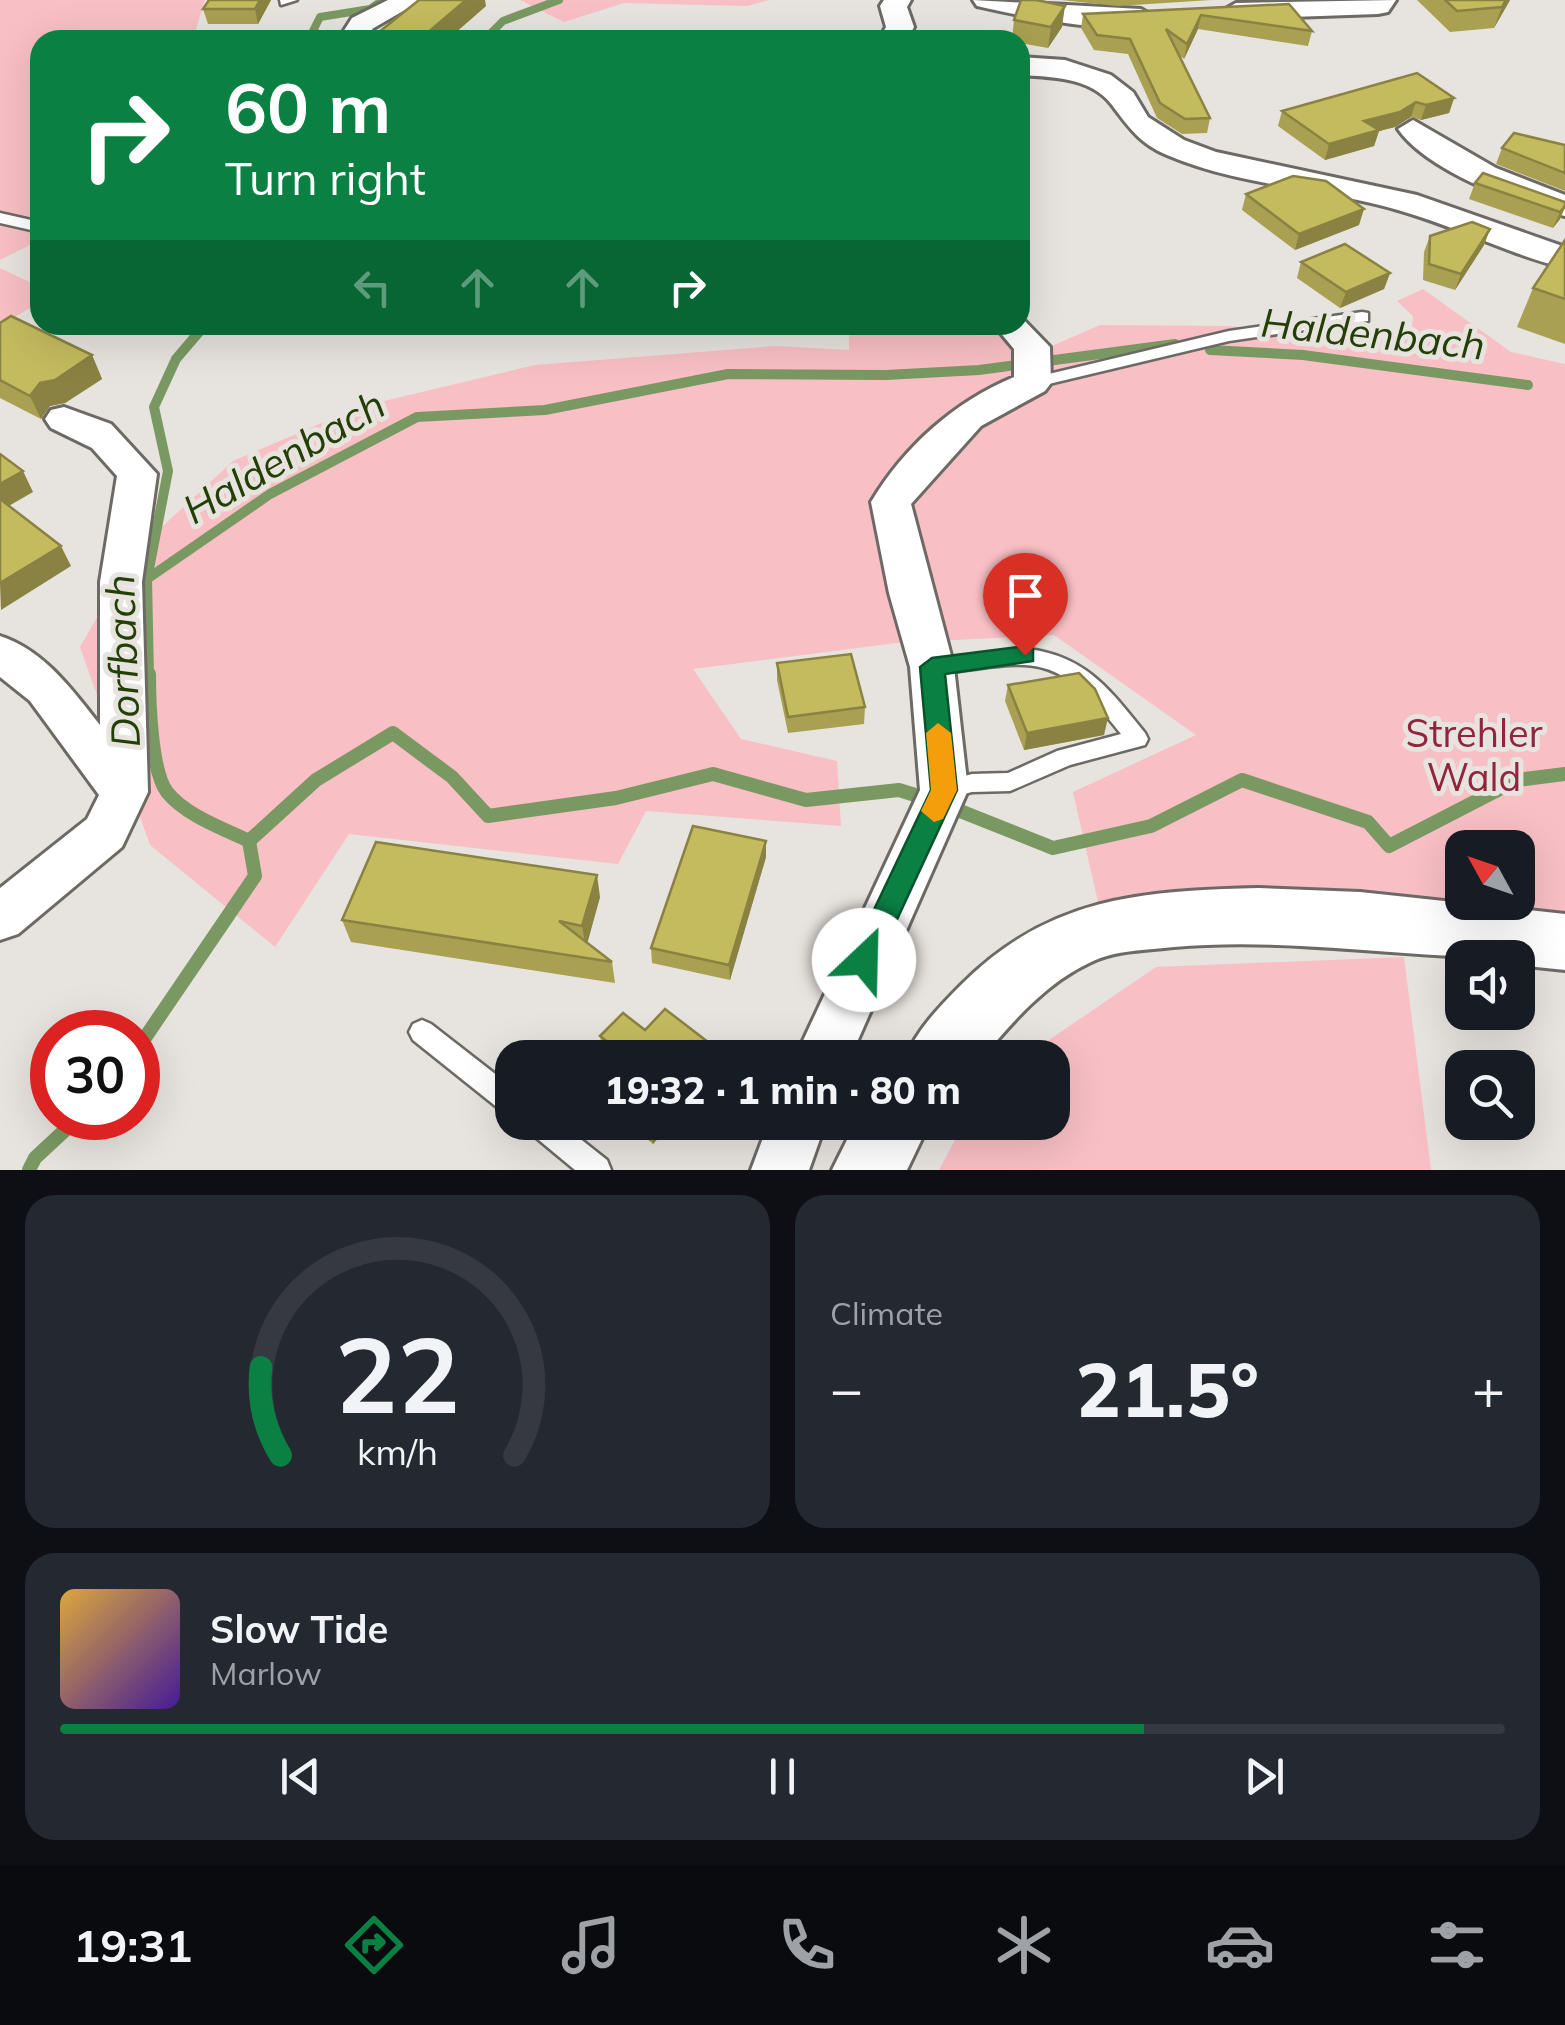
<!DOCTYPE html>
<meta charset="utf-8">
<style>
:root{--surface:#171b24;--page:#242831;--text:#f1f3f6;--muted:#9ea1a6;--line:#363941;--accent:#0b8043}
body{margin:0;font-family:Mulish,sans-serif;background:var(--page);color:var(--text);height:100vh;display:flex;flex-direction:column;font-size:38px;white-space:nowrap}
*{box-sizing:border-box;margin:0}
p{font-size:32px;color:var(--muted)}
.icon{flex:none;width:55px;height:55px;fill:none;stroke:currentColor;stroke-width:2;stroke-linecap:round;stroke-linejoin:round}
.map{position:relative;height:1170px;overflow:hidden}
.panel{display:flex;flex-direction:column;gap:25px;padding:25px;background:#0d0f14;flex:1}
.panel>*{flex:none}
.hud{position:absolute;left:30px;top:30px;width:1000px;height:305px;border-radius:30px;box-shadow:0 10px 40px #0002;background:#0b8043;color:#fff;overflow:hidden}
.needle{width:65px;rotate:310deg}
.controls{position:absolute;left:1445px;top:830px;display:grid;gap:20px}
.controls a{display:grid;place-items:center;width:90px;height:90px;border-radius:20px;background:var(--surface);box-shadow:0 10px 40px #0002;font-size:50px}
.speed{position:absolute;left:30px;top:1010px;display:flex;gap:20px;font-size:50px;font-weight:700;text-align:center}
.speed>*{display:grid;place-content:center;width:130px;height:130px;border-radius:50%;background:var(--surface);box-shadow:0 10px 40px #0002;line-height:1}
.speed .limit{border:15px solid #d22;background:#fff;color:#111}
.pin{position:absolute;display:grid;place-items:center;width:85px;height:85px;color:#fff;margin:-102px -42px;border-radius:50% 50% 50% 0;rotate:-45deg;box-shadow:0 0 10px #0007}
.pin .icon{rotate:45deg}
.me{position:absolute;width:110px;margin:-55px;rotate:24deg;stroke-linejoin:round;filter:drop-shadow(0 0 8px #0008)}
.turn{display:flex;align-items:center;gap:35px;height:210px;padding:0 30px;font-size:45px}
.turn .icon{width:130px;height:130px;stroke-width:2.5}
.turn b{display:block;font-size:70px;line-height:85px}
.lanes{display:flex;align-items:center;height:95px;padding:0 30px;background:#0003;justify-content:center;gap:50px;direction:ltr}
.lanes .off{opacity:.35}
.big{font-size:75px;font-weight:800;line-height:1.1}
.panel .tile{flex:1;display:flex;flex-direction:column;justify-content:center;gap:15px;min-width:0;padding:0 35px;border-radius:30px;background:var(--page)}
.panel .dial{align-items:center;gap:0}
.dial svg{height:260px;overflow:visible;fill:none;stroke:var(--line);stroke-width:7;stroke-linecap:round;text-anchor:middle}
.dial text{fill:var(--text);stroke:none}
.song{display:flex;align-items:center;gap:30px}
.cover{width:120px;height:120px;border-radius:15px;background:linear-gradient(135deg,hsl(40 70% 55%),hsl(260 70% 35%))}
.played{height:10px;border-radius:5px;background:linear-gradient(90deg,var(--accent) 75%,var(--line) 75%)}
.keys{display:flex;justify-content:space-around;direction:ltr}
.heat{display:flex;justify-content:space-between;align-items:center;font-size:55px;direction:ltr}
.panel .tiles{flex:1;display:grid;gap:25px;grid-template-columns:1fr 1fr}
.tile:last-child{grid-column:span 2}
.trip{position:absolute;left:495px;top:1040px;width:575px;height:100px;border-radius:30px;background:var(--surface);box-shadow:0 10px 40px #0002;font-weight:800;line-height:100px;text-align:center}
.dock{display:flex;height:160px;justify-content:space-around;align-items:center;background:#090b0e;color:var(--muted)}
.dock .icon{width:70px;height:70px}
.dock .on{color:var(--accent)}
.dock b{font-size:45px;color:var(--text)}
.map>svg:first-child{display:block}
.green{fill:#f8bfc4;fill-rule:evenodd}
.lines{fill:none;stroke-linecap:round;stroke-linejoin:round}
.stream-far2{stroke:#7a9962;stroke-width:8}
.stream-far1{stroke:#7a9962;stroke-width:10}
.stream{stroke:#7a9962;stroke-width:14}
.service-casing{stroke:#6d6a66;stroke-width:5}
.minor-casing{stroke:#6d6a66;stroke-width:6}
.tertiary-casing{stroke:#6d6a66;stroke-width:6}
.service{fill:#fff;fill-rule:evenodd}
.minor{fill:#fff;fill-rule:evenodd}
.tertiary{fill:#fff;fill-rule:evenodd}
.wall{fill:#a9a051}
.shaded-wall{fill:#898242}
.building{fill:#c4ba5e;stroke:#898242;stroke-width:2.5}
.route{fill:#0b8043;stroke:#07532c;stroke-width:2.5}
.slow{fill:#f59e0b}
.labels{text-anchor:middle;stroke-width:10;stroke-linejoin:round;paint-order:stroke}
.park-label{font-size:38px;fill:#92243c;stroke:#e7e3de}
.water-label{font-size:40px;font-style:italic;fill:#233f07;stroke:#e7e3de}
</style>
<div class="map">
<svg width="1565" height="1170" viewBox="0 0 1565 1170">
<rect width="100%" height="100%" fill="#e7e3de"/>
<path class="green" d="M0,0H205L195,32L285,35L296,40H40V240L0,260Z
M520,0H769L747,6L624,3L564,22Z
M0,268L40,287V302L0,326Z
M1423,289L1511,352L1565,364V942L1104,928L1073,792L1196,735L1054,635L896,643L693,669L741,739L837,761L841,826L646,811L618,864L349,834L275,947L150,845L80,647L135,552L233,461L359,407L535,365L776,346L849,350V325H995L1024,358L1100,325L1229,326L1349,341L1411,336L1413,316L1397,301ZM1462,848H1518V902H1462Z
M1404,957L1431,1170H939L964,1123L1052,1122V1058L1024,1057L1156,967Z"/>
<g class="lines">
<path class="stream-far2" d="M330,40L313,31L320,17L370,9L383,0
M484,40L503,21L559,0"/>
<path class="stream-far1" d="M1210,350L1303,355L1528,385
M147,579L270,494L417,417L545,410L728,374L886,375L979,370L1175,344
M149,677L147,579L168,471L154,407L176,359L205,325"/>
<path class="stream" d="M945,805L1053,848L1151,826L1242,780L1368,822L1389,846L1517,780L1565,774
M249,841L316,780L393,733L452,777L488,816L616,798L713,774L806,800L899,790L928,799
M138,1048L255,876L249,841C224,829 185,815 167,792C151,771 149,701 149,674
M29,1170L35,1158L78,1118"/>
<g class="service-casing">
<path id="service" d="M280,0H297L281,5Z
M0,213L40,222V232L0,223Z
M1362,312L1368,313V321L1229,341L1032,388L1023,383L1032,378L1229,331Z
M1029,649C1087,657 1110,690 1145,733L1148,739L1145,745L1070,765L1010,791L972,792L944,799L936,796L933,790L936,784L972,774L1008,773L1057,751L1121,734C1053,648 1034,661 932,675L925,673L921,667L925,661L932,659Z
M422,1020L431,1024L512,1087V1116L503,1112L413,1040L409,1032L413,1024Z
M524,1122H559L607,1160L611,1170H575L528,1131Z"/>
</g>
<g class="minor-casing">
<path id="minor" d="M388,0H422L372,29L376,40H348L343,32L352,18Z
M884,0H911L907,7L914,27L907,40H879L886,27L880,6Z
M973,0L1141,9L1155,17C1134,42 1008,13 977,6Z
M1396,0L1388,12L1378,14L1236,19L1222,11L1236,3Z
M1020,57L1065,60L1111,75L1133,92L1148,117L1184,140L1216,152L1417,195L1565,247V268C1508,254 1455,226 1398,210C1323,188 1239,186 1167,155C1140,144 1128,126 1112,105C1091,77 1051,77 1020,75Z
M1413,120L1496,168L1565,195V216C1517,204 1427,171 1398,129Z
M1020,316L1050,347L1051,383L1045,391L981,426L911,504L954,667L968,790L850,1058H795L920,790L910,667L889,593L871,502C905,446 954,402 1014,377V349L994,325H1020Z
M64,407L111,424L157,474L142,582L148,792L122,847L18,934L0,940V888L87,819L99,795L30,701L0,677V636C44,650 73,691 100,725V582L117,476L92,448L51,428L45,419L51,410Z
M769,1122H826L809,1170H751Z"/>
</g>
<g class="tertiary-casing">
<path id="tertiary" d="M1258,888L1360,892L1565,914V970L1518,965V958C1404,958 1289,937 1174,947C1147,950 1115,950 1091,962C1047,982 1013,1021 982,1058H905C918,1029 939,1007 961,985C1048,897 1141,891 1258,888Z
M856,1122H930L907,1170H832Z"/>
</g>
<use href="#service" class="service"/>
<use href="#minor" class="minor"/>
<use href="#tertiary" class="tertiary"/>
</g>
<path class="wall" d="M271,0L258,24H208L203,9Z
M1061,0H1211L1118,6Z
M1417,0H1510L1494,28L1450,32Z
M1289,4L1312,31L1308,46L1198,29L1184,59L1179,55L1210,118L1207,133L1182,134L1157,118L1128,54L1094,50L1081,28L1083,14Z
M486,6L447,40H381L379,32Z
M1014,20L1062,27L1048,48L1020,43V40H1012Z
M1454,98L1449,113L1421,120L1411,117L1395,127L1379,131L1374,146L1325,160L1278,126L1282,111Z
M1565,145V191L1496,164L1502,148Z
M1475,183L1565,202V208L1560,219L1553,228L1469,199Z
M1246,194L1359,225L1295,250L1242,210Z
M1490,229L1484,245L1455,290L1423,280L1424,252L1430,236Z
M1565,240V344L1517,327L1533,288Z
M1301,262L1390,273L1384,289L1340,308L1297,278Z
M0,323L92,355L102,379L65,403L50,406L41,419L0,398Z
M777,663L865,707L864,724L788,733L777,680Z
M1008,685L1104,735L1024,750L1005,701Z
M766,857L730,980L652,963L651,948Z
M600,897L587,942L612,962L615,983L351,942L342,920Z
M645,1030L721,1058H611L603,1051L600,1036Z
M627,1122H672L653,1144Z"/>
<path class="shaded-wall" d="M260,0H271L258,24L255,9Z
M466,0H485L486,6L447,40H419Z
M1506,0H1510L1494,28L1502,7Z
M1065,6L1062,27L1048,48L1051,27Z
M1201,15L1198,29L1184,59L1187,44Z
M1454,98L1449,113L1421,120L1426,105Z
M1416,102L1411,117L1395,127L1379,131L1374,146L1325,160L1329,144L1364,121Z
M1565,206L1560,219L1553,228L1560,212Z
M1364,209L1359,225L1295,250L1299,234Z
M1490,229L1484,245L1455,290L1461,274Z
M1390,273L1384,289L1340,308L1346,292Z
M92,355L102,379L65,403L50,406L41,419L30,396L40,383Z
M23,471L33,492L0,511V484Z
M61,546L71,566L1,610L0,583Z
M1108,718L1104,735L1024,750L1027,733Z
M766,841V857L730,980L729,965Z
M597,875L600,897L586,948L582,926Z
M658,1122H672L653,1144L651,1130Z"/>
<path class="building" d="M209,0H260L255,9H203Z
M419,0H466L419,40L379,32Z
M1021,0H1036L1065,6L1051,27L1014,20Z
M1445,0H1506L1502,7L1457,11Z
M1289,4L1312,31L1201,15L1187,44L1166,29L1210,118L1185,119L1160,103L1130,39L1097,35L1083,14Z
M1417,73L1454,98L1426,105L1416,102L1400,112L1364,121L1379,130L1329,144L1282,111Z
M1514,133L1565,145V173L1502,148Z
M1483,173L1565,202V206L1560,212L1475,183Z
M1293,176L1326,181L1364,209L1299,234L1246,194Z
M1472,222L1490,229L1461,274L1429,264L1430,236Z
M1565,240V299L1533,288Z
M1345,244L1390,273L1346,292L1301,262Z
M11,316L92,355L55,380L40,383L30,396L0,380V323Z
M0,454L23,471L0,484Z
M0,499L61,546L0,583Z
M851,654L865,707L788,717L777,663Z
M1079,673L1095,689L1108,718L1027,733L1008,685Z
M693,826L766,841L729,965L651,948Z
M376,842L597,875L582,926L559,921L612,962L342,920Z
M665,1009L721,1052L716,1058H620L623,1054L600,1036L623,1013L645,1030Z
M641,1122H658L651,1130Z"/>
<path class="route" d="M1025,646L1033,649V661L945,674L957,790L874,969L864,972L855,969L850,960L931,790L920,667L932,658Z"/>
<path class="slow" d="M938,723L951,733L957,790L943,819L934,822L921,811L931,790L926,733Z"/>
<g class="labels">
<g class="park-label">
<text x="1474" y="747">Strehler<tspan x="1474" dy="44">Wald</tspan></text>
</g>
<g class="water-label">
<text transform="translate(1373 334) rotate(6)" y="14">Haldenbach</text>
<text transform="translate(284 457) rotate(-30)" y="14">Haldenbach</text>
<text transform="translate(123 661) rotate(-92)" y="14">Dorfbach</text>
</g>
</g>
</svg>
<div class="controls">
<a><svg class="needle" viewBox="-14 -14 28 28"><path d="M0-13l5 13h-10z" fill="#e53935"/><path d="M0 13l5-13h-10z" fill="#9ea1a6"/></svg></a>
<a><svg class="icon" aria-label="sound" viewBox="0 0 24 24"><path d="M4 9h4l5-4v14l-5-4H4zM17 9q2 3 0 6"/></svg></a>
<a><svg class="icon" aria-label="search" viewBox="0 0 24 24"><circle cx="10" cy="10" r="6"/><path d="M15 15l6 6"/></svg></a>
</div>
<div class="speed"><div class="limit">30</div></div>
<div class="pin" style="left:1025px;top:655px;background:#d93025"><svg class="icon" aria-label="arrive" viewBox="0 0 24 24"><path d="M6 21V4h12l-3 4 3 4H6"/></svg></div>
<svg class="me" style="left:864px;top:960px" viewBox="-20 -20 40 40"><circle r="19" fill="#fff"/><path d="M0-13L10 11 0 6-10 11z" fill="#0b8043"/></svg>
<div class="trip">19:32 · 1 min · 80 m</div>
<div class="hud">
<div class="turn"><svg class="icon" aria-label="right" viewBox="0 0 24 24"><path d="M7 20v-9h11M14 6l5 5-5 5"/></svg><div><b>60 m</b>Turn right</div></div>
<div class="lanes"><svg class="icon off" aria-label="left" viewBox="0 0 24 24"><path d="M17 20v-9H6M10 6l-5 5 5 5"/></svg><svg class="icon off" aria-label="ahead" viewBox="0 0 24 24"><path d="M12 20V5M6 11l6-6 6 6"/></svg><svg class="icon off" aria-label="ahead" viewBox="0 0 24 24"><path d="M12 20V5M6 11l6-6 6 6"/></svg><svg class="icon" aria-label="right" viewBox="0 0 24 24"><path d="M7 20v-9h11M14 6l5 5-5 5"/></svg></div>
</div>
</div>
<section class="panel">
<div class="tiles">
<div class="tile dial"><svg viewBox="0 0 100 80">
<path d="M14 69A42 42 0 1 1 86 69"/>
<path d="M14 69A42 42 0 0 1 8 42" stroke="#0b8043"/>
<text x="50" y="56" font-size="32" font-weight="700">22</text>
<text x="50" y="72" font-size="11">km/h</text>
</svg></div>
<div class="tile"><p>Climate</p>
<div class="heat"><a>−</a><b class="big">21.5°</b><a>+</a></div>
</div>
<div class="tile">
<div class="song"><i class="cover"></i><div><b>Slow Tide</b><p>Marlow</p></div></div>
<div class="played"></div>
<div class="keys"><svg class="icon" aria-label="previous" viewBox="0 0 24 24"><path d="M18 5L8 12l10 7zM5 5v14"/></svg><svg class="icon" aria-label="pause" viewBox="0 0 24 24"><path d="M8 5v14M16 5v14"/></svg><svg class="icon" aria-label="next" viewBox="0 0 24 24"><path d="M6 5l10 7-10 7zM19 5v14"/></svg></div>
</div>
</div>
</section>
<nav class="dock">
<b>19:31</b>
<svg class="icon on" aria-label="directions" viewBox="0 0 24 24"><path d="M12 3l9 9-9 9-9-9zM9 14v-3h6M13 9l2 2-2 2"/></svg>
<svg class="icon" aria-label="music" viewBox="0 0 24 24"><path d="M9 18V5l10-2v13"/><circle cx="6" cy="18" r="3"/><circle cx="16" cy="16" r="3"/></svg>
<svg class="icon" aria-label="phone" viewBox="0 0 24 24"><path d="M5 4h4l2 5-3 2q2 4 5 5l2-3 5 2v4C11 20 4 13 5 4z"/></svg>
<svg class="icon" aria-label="climate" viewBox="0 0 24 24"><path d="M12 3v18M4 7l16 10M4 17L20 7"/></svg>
<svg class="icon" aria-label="car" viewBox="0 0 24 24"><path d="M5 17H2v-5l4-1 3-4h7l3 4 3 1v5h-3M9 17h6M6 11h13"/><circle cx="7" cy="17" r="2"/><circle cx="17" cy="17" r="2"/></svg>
<svg class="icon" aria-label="filters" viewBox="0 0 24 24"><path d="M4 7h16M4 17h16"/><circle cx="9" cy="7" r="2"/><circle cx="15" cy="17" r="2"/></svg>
</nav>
